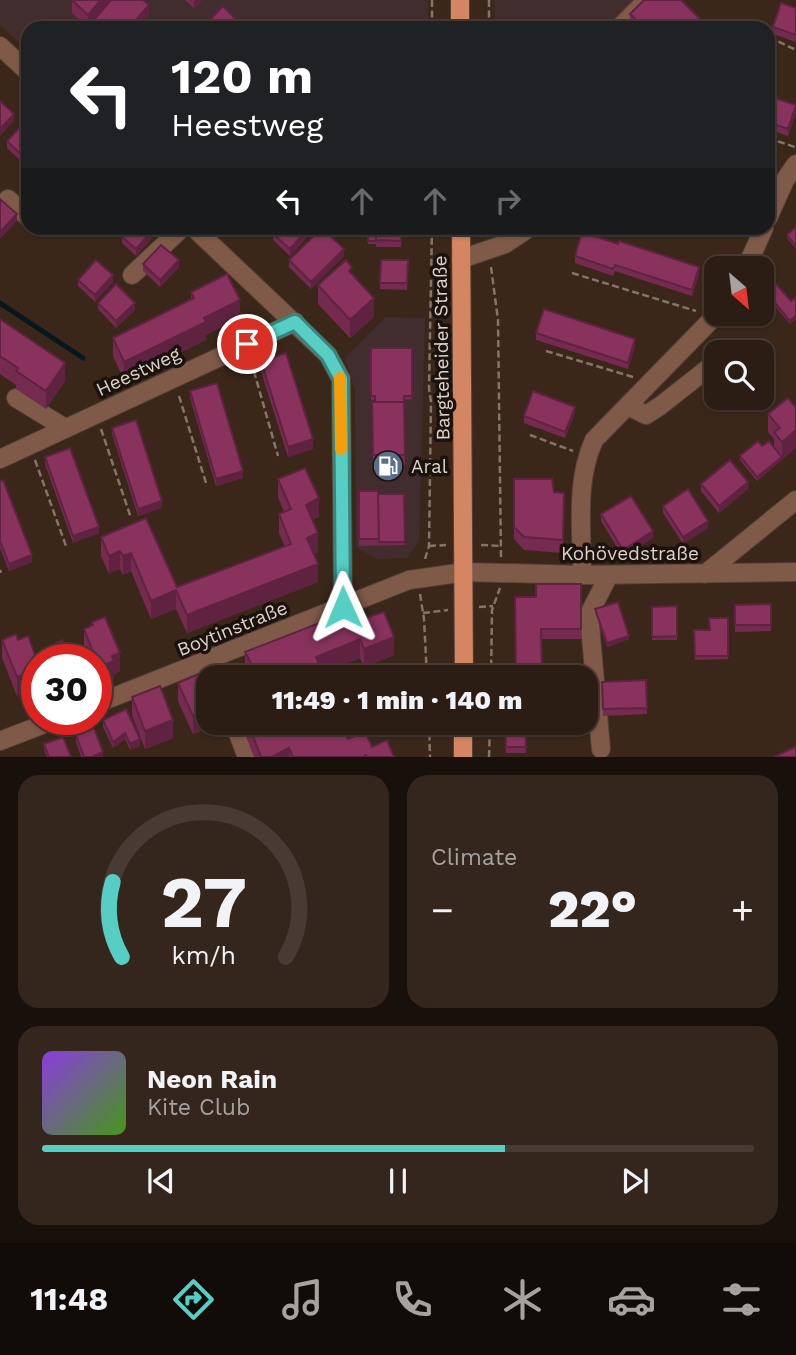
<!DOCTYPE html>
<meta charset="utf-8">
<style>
:root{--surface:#2c1d14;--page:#34261d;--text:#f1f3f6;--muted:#a6a2a0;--line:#483b34;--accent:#56cec3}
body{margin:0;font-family:"Work Sans",sans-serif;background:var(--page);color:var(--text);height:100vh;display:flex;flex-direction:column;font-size:26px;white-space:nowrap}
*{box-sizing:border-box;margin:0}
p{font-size:23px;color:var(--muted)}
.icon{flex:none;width:38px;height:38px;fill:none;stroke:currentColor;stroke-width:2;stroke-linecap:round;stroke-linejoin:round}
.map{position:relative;height:757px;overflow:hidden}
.details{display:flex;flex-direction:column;gap:18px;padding:18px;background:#18100b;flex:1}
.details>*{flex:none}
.hud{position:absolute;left:21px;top:21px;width:754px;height:214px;border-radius:21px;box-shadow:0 2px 5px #0004,0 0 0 2px var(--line);background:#202124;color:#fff;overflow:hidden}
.needle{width:46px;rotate:152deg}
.buttons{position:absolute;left:704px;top:256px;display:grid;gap:14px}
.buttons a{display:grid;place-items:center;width:70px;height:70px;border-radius:14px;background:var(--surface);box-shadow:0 2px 5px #0004,0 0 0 2px var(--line);font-size:35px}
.speed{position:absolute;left:21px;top:644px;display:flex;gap:14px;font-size:35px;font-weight:700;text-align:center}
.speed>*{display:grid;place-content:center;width:91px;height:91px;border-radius:50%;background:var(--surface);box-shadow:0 2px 5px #0004,0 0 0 2px var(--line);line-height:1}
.speed .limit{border:10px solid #d22;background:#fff;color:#111}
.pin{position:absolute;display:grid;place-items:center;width:60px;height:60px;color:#fff;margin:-30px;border:4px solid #fff;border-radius:50%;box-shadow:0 2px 7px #0007}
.me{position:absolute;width:77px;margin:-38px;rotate:359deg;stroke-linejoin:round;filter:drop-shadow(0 0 5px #0008)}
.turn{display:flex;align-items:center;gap:24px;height:147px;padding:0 35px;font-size:32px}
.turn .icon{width:91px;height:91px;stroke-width:2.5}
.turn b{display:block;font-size:49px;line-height:60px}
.lanes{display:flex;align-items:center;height:66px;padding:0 35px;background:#0003;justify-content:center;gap:35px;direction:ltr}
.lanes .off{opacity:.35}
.big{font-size:52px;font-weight:800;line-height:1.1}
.details .tile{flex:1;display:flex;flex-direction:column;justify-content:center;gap:10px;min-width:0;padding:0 24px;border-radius:21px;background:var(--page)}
.details .dial{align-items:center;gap:0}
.dial svg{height:182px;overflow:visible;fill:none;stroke:var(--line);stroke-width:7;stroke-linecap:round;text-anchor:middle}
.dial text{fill:var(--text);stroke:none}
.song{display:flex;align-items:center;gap:21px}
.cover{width:84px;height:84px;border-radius:10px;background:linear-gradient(135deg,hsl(270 70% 55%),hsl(100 70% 35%))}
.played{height:7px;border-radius:4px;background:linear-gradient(90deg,var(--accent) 65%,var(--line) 65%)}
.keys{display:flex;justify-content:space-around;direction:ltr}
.heat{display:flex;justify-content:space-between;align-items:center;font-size:38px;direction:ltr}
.details .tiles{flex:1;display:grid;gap:18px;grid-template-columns:1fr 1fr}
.tile:last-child{grid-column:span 2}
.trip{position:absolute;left:196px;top:665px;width:402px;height:70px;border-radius:21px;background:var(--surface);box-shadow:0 2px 5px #0004,0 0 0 2px var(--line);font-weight:800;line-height:70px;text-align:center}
.tab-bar{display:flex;height:112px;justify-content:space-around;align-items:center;background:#120c08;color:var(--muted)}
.tab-bar .icon{width:49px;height:49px}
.tab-bar .current{color:var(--accent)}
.tab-bar b{font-size:32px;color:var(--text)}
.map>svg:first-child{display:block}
.commercial{fill:#422d2e}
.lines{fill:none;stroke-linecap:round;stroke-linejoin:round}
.stream{stroke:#06181c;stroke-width:5}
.minor-casing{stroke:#544236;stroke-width:20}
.major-casing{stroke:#544236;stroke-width:20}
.path{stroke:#847469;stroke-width:2.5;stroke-dasharray:7 3.5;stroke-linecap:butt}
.minor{stroke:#805a49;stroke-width:18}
.major{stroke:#d38661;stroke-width:18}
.wall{fill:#752b50}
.shaded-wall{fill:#5f2341}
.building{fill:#88325d;stroke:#5f2341;stroke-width:2}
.route-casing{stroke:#38867f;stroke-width:18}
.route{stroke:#56cec3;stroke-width:12}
.slow{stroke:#f59e0b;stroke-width:12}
.labels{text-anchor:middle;stroke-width:7;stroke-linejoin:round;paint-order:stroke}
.street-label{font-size:19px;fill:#ddd1c9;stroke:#1b120d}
.poi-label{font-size:19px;fill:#ddd1c9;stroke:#1b120d;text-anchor:start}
</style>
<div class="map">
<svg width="796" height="757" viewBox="0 0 796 757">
<rect width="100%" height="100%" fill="#3a271a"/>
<path class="commercial" d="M0,0H428V28H28V51L0,25Z
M494,0H638L610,28H496Z
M386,317L425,318L419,541L407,558L376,559L356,547L355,391L345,358Z"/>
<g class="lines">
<path class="stream" d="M0,303L83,358"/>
<g class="minor-casing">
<path id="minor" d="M619,28L647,0
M0,46L28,72
M8,199L28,217
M768,218L785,180L796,164
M194,228L328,355L341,379L343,607
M461,259L505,244L529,228
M746,268L764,228
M132,275L182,228
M16,398L65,428
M628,406L646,415L660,406L716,362
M0,459L295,322
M705,574L796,500
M582,575C582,529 575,482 594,440L718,313
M209,659L216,677
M96,704L409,580L465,572L582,575L796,572
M234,723L247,757
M0,741L57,719
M601,749L589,614L609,575"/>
</g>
<g class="major-casing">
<path id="major" d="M460,28V0
M461,228L464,677
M463,757V723"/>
</g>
<path class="path" d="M432,0V28
M489,0V28
M769,37L796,50
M768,138L795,147
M735,228L745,231
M491,267L498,320L501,557
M572,273L696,311
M546,351L633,377
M251,361L278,456
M179,396L206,483
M101,429L131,518
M530,435L573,451
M35,460L66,546
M481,545L501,546
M429,546L446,545
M425,559L429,546L431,402L429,388L432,228
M0,570L1,573
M420,594L424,619L427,677
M479,607L493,606
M423,613L448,610
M491,677L492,610L500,588
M429,723L430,757
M489,757L490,723"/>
<use href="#minor" class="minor"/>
<use href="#major" class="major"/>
</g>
<path class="wall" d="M72,0L149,15L87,27L72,13Z
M185,0H202L194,8Z
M796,8V42L773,34V27Z
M630,14L709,28H635L630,23Z
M768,96L796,105V113L788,136L768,129Z
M28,119V160L24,164L7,148V141Z
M796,227V249L787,238V235Z
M96,228H112L105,235Z
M241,228H260L252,237Z
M368,228H402L401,247H376V244H368Z
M273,234L308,236L290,256L273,240Z
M122,237H153L136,256L122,243Z
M344,256L311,289L289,267V260Z
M575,256L699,274L692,296L615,271L613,276L575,263Z
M381,260H408L407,290L380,289Z
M143,264L179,267L160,287L143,271Z
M78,280L113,282L95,302L78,286Z
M318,285L374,317L350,338L318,304Z
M765,291L791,301L796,297V319L790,324L765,294Z
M191,292L240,318L206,335V340L124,380L113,356V338L191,299Z
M98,303L135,310L116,328L98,309Z
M0,319L65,381L46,409L16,389V385L0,374Z
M536,333L635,346L628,369L536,340Z
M371,348H412V399L404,400L405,465H373L372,402H375V400H371Z
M261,361L313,449L288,457L261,371Z
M190,391L243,478L216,486L190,398Z
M796,408V448L757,481L740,460V456L762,446L774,447V439L768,432V414Z
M575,413L565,438L524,423V416Z
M112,428L162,508L138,516L112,434Z
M45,457L99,533L73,543L45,464Z
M278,479L319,517L312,520L318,552L314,554L318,582L187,633L176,609L151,619L131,571L123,575L120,569L109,574L101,556V537L146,518L177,587L285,547L279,533V514L284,512L278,497Z
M514,479L554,492L564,493L563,553L524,550L514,539Z
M0,481L32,562L9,571L0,548Z
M701,484L748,489L719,513L701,491Z
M359,491L378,494H404L405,545L359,546Z
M663,506L708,528L683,544L663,513Z
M601,514L653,538L623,557L601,521Z
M581,584V639H541L536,597Z
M771,604V631L735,632V605Z
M677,606V640H652V607Z
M595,609L629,639L607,647L595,612Z
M728,618V659L695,660L694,630H710Z
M362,619L394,655L364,667L360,658L322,672L324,677H249L245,671V652Z
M92,622L120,671L114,674V679L99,685L96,679V660H89L84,647V629L92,626Z
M2,640H18L37,660V693L25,697L23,693L17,696L2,658Z
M646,680L647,714L603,716L602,682Z
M178,683L208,723H219L193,734L178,701Z
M132,697L173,738L145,749L132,715Z
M126,709L140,746L130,750L125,739L113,748L103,727V720Z
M245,723H341L348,739L372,747L394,757H254L245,734Z
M505,723H525L526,753H506Z
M529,723H560V737H529Z
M76,735L103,757H81L76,742Z
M44,744L71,757H47L44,750Z"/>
<path class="shaded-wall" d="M101,0H112L88,28V15Z
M195,0H202L194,8V2Z
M149,5V15L138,28H129Z
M796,106V113L788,136V129Z
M14,114V121L0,136V129Z
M28,153V160L24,164V157Z
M17,214V221L0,239V232Z
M105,228H112L105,235Z
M254,228H260L252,237V230Z
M308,229V236L290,256V249Z
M153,230V237L136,256V249Z
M344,249V256L311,289V282Z
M179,260V267L160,287V280Z
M699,267V274L692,296V290Z
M113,275V282L95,302V295Z
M374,298V317L350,338V320Z
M240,300V318L206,335V340L124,380V362L204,318Z
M135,303V310L116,328V321Z
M796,315V319L790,324V321Z
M635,339V346L628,369V363Z
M65,363V381L46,409V391Z
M575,407V413L565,438V432Z
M796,430V448L757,481V477L782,457V442Z
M313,439V449L288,457V447Z
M243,471V478L216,486V479Z
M748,482V489L719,513V506Z
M319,498V517L306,523V505Z
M162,501V508L138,516V509Z
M708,521V528L683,544V537Z
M99,527V533L73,543V536Z
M653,531V538L623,557V550Z
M318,533V552L307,557V538Z
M120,551V569L109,574V556Z
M131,553V571L123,575V556Z
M32,555V562L9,571V564Z
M318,564V582L187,633V615Z
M176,590V609L151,619V601Z
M629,636V639L607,647V643Z
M394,637V655L364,667V649Z
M360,639V658L316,675V657Z
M120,653V671L114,674V679L99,685V667L112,656Z
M284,670V677H265Z
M37,674V693L25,697V679Z
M23,675V693L17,696V677Z
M208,709V723H219L193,734V716Z
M173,720V738L145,749V731Z
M125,733V739L113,748V742Z
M140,739V746L130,750V744Z
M289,748V757H272Z
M103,752V757H92Z"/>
<path class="building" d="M72,0H101L88,15Z
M111,0H143L149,5L129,28H87Z
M644,0H681L709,28H645L630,14Z
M781,3L796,8V35L773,27Z
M223,6L244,28H208L205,25Z
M558,21L562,28H548L547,27Z
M768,96L796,105L788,129L768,122Z
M0,101L14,114L0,129Z
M28,119V153L24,157L7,141Z
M0,199L17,214L0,232Z
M796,227V246L787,235Z
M130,228H150L153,230L136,249L122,237Z
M279,228H306L308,229L290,249L273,234Z
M322,228L344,249L311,282L289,260Z
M368,228H376V241H368Z
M376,228H402L401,241L376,240Z
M582,232L618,244L619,241L699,267L692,290L615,265L613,269L575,256Z
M161,245L179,260L160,280L143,264Z
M96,260L113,275L95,295L78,280Z
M346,260L352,267L349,271L374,298L350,320L318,285Z
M381,260H408L407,283H380Z
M227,274L240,300L204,318L206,322L124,362L113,338L194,298L191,292Z
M775,283L791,301L796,297V315L790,321L765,291Z
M116,284L135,303L116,321L98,303Z
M544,309L635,339L628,363L536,333Z
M0,319L65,363L46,391L16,371L18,368L0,356Z
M371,348H412V396H404V402H375V396H371Z
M286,353L313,439L288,447L261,361Z
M217,383L243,471L216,479L190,391Z
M533,391L575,407L565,432L524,416Z
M788,398L796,408V430L782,442L774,432L780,428L768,414Z
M372,402H404L405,455H373Z
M136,420L162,501L138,509L112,428Z
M758,441L762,446L769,441L782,457L757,477L740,456Z
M70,448L99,527L73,536L45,457Z
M730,460L748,482L719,506L701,484Z
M305,468L319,498L306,505L318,533L307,538L318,564L187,615L176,590L151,601L131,553L123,556L120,551L109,556L101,537L146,518L177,587L291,544L279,514L291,509L278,479Z
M514,479H552L554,492L564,493L563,540L524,537L514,527Z
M3,480L32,555L9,564L0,541V481Z
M688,489L708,521L683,537L663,506Z
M359,491H378L379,539H359Z
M378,494H404L405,542H379Z
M631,496L653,531L623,550L601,514Z
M536,584H581V629H541L542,677H516L515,597H536Z
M618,602L629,636L607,643L595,609Z
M771,604V625H735V605Z
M677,606V636L652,637V607Z
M358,608L362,619L384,612L394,637L364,649L360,639L316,657L324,677H287L284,670L265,677H258L245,652Z
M105,617L120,653L112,656L114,661L99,667L84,629L93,625L92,622Z
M709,618H728V656H695L694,630H710Z
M16,634L18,640L28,636L37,660V674L25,679L23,675L17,677L2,640Z
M62,640L71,660H64L56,643Z
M212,668L216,677H208V709L193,716L178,683Z
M646,680L647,708L603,709L602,682Z
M160,686L173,720L145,731L132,697Z
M126,709L140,739L130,744L125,733L113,742L103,720Z
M248,723H341L348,739L365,732L372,747L387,740L394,757H367L366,755L363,757H293L289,748L272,757H261Z
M505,723H525L526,747H506Z
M529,723H560V730H529Z
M94,728L103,752L92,757H84L76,735Z
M63,737L71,757H49L44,744Z
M795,747L796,750V757H774Z"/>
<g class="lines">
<g class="route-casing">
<path id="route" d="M247,344L295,322L328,355L341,379L343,607"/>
</g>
<use href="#route" class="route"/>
<path class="slow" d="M340,378L341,449"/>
</g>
<defs>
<g id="fuel-disc" transform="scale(1.575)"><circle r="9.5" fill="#5c6f8a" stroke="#1b120d"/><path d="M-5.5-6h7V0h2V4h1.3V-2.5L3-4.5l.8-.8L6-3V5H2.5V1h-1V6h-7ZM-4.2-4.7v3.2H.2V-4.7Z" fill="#fff"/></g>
</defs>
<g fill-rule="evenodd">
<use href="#fuel-disc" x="388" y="466"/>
</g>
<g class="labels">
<g class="street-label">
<text transform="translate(441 348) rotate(-91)" y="7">Bargteheider Straße</text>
<text transform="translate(138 371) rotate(-25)" y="7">Heestweg</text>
<text x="630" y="560">Kohövedstraße</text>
<text transform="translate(232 628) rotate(-22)" y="7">Boytinstraße</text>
</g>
<g class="poi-label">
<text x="411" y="473">Aral</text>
</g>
</g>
</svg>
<div class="buttons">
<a><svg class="needle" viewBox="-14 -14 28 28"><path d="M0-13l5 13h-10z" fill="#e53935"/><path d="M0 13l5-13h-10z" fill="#a6a2a0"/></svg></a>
<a><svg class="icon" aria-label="search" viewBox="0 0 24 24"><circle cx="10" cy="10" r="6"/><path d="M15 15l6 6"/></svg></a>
</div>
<div class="speed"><div class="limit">30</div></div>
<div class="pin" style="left:247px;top:344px;background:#d93025"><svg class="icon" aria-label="arrive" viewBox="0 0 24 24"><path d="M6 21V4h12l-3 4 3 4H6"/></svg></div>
<svg class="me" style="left:343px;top:607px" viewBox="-20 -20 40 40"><path d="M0-17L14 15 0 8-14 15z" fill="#56cec3" stroke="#fff" stroke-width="4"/></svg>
<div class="trip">11:49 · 1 min · 140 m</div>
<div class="hud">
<div class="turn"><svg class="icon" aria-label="left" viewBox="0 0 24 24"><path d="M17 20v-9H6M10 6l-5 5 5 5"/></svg><div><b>120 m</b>Heestweg</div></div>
<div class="lanes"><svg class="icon" aria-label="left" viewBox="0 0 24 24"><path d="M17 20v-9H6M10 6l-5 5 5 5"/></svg><svg class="icon off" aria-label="ahead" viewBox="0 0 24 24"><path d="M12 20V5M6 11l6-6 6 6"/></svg><svg class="icon off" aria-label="ahead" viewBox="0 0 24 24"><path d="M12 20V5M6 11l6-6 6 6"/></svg><svg class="icon off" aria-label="right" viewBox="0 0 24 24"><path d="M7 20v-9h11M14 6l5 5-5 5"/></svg></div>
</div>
</div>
<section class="details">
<div class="tiles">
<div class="tile dial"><svg viewBox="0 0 100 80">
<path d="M14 69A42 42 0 1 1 86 69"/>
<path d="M14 69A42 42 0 0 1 10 36" stroke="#56cec3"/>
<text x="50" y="56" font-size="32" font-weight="700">27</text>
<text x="50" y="72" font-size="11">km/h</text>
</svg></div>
<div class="tile"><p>Climate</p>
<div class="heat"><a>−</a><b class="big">22°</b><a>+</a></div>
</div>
<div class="tile">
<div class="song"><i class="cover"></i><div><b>Neon Rain</b><p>Kite Club</p></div></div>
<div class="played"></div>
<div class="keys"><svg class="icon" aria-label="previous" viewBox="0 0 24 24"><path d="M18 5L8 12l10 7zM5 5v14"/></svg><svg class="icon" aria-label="pause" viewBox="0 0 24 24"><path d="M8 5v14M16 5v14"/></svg><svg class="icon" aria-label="next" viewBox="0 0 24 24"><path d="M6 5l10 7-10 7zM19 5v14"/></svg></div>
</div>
</div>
</section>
<nav class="tab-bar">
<b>11:48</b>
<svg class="icon current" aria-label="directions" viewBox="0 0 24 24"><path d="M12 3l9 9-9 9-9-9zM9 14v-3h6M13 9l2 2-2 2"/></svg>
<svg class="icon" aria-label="music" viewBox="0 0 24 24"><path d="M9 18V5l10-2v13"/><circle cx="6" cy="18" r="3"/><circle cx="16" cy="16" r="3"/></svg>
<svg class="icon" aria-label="phone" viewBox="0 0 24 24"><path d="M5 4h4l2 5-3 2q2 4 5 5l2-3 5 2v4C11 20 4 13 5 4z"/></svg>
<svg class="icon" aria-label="climate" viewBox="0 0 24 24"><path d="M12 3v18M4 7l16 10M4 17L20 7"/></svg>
<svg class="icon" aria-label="car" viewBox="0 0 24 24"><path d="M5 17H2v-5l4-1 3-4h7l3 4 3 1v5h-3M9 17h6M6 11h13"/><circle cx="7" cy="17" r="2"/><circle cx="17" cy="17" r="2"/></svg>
<svg class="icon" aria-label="filters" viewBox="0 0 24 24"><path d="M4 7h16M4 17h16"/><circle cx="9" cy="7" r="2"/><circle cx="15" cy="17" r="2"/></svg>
</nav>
